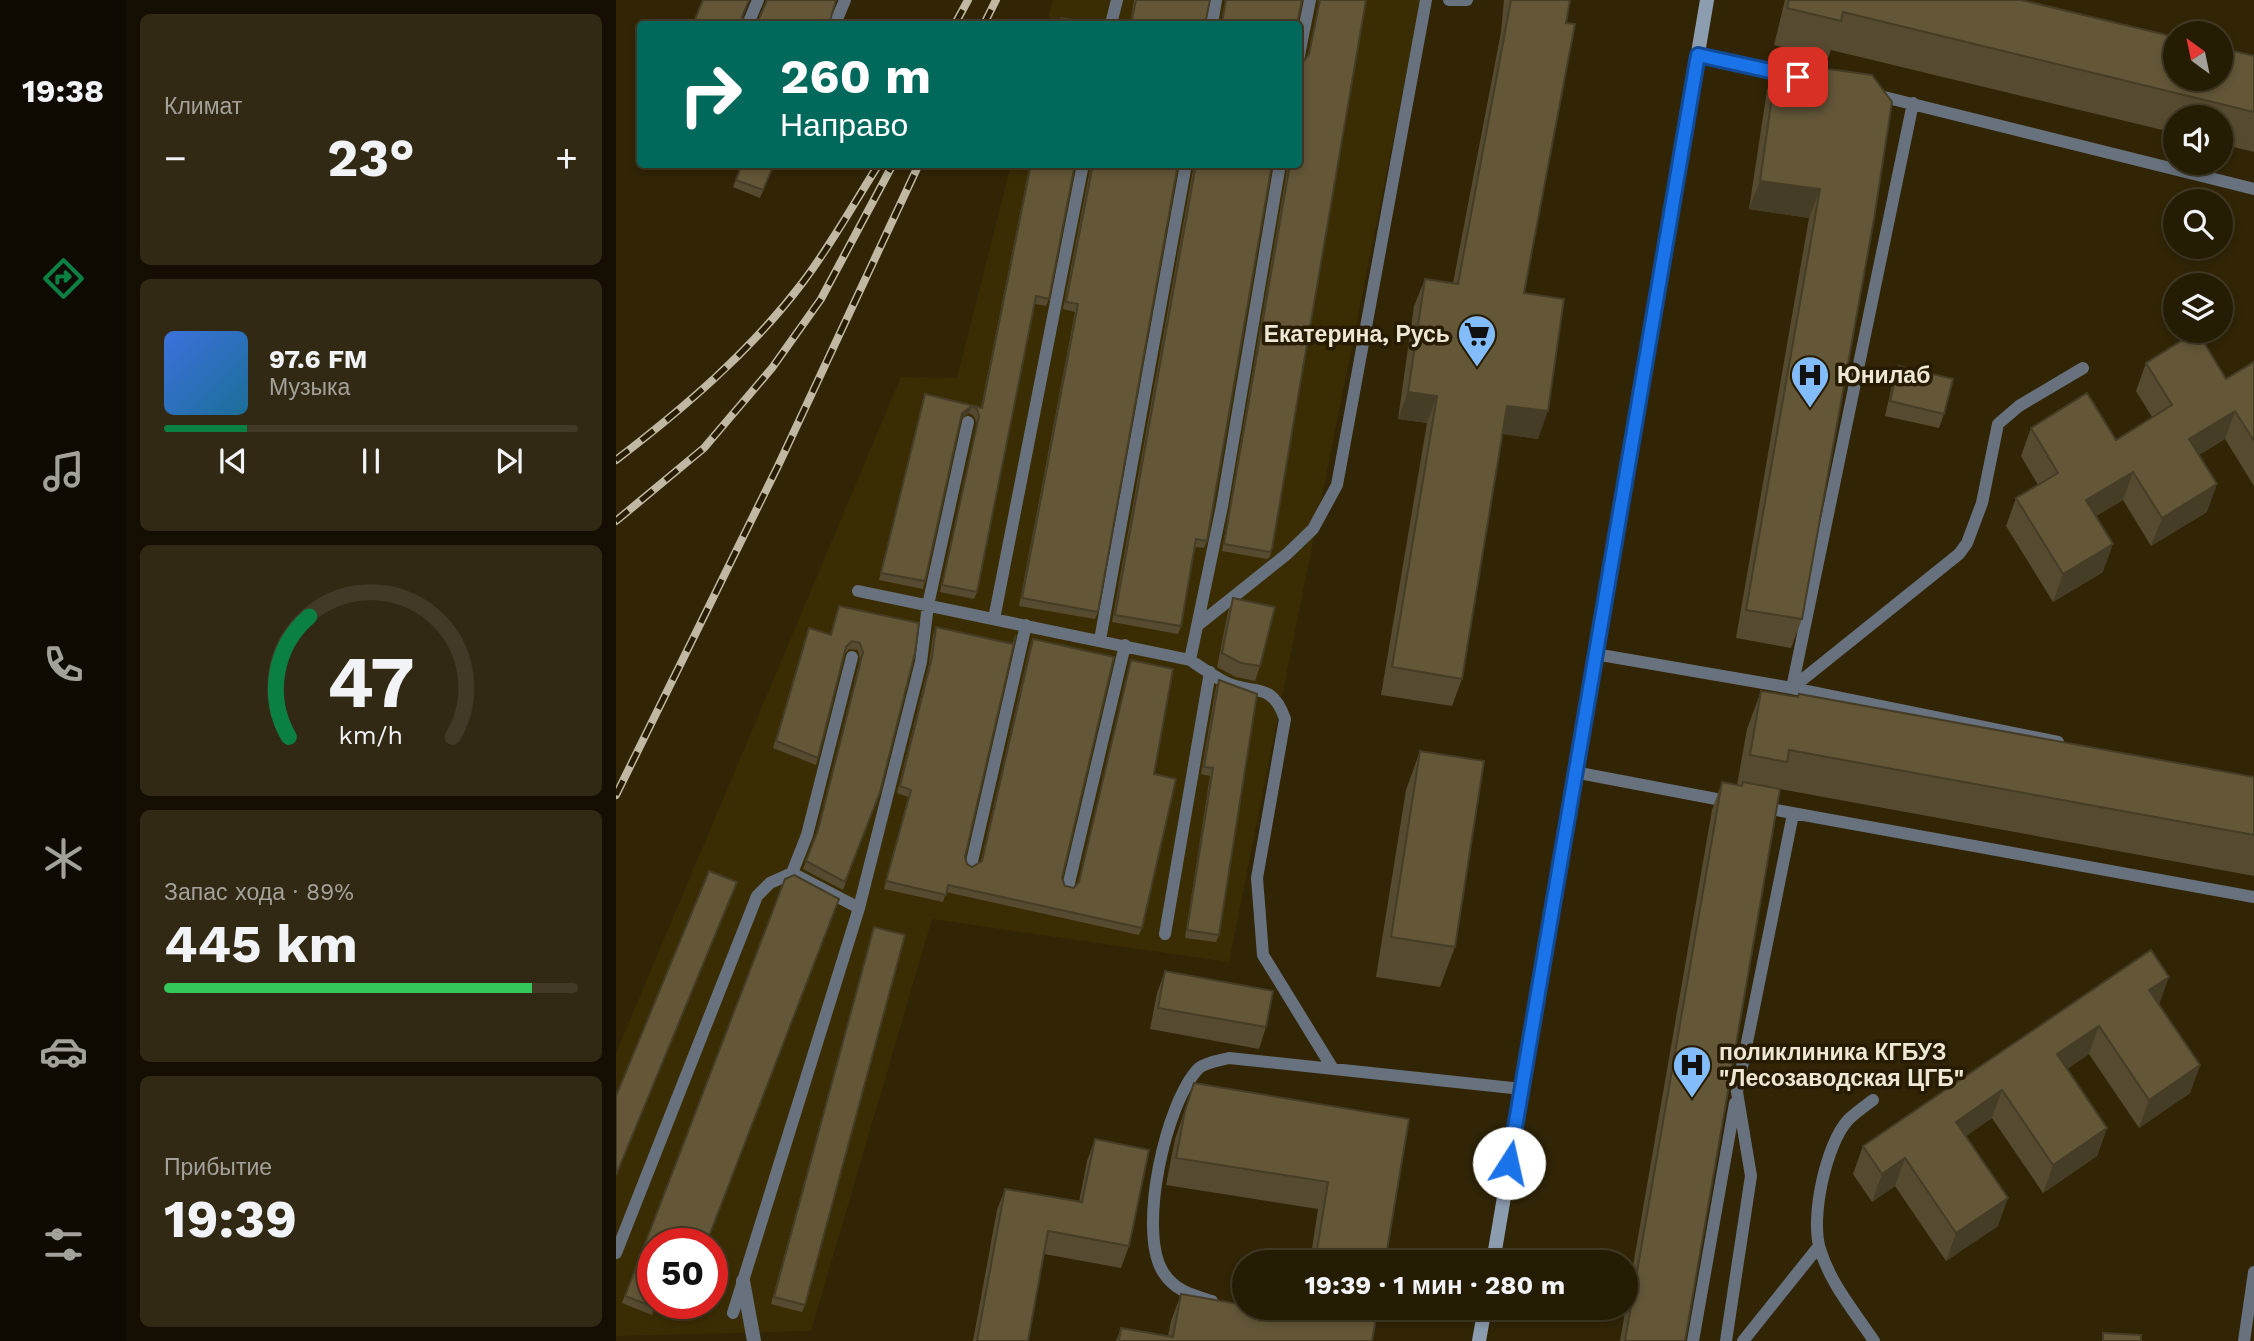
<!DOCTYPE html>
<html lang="ru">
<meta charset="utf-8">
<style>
:root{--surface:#251c04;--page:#312913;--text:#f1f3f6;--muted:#a3a19a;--line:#423a26;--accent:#0b8043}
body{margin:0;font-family:"Work Sans",sans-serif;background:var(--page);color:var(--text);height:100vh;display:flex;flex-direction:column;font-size:26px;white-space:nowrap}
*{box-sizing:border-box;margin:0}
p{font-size:23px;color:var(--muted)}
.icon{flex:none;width:38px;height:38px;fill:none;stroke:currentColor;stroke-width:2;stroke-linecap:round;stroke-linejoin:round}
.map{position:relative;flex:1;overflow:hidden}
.drawer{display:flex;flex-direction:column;gap:14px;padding:14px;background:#140f02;width:490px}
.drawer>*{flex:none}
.top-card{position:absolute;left:21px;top:21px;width:665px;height:147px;border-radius:7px;box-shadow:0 4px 10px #0003,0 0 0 2px var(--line);background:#00695c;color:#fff;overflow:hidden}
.needle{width:46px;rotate:327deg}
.fabs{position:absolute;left:1547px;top:21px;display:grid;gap:14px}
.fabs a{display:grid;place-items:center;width:70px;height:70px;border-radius:50%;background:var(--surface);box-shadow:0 4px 10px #0003,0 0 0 2px var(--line);font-size:35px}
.speed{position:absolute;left:21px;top:1228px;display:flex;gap:14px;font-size:35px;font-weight:700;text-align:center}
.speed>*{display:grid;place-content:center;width:91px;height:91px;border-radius:50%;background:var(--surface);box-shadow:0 4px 10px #0003,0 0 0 2px var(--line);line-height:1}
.speed .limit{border:10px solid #d22;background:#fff;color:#111}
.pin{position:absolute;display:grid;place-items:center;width:60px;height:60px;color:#fff;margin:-30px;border-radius:14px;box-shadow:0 4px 10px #0006}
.me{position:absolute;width:77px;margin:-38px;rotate:10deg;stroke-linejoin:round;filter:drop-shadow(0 0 5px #0008)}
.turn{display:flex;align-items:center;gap:24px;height:147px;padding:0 28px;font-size:32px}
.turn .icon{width:91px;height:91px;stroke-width:2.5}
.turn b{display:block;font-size:49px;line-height:60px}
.big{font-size:52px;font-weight:700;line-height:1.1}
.drawer .card{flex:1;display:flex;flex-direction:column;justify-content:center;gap:10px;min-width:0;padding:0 24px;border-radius:10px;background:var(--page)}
.drawer .dial{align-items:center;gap:0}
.dial svg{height:182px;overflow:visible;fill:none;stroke:var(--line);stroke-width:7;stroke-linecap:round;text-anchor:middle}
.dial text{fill:var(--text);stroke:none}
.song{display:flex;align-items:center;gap:21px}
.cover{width:84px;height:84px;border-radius:10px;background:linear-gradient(135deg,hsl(220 70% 55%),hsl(200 70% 35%))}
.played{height:7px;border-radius:4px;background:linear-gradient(90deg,var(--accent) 20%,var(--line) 20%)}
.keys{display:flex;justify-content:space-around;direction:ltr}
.heat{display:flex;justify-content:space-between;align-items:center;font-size:38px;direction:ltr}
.charge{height:10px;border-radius:5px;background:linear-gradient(90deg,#34c759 89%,var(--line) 0)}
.trip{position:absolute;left:616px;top:1250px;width:406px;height:70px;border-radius:35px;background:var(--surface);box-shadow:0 4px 10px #0003,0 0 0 2px var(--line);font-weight:700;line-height:70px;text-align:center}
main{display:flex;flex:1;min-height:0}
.tab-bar{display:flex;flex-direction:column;width:126px;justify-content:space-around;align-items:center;background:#0f0b02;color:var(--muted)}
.tab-bar .icon{width:49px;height:49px}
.tab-bar .active{color:var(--accent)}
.tab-bar b{font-size:32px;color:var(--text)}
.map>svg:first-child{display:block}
.built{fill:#3b2d03;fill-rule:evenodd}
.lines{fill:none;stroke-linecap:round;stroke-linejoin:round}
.lane{stroke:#68727e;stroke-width:12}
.street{stroke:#68727e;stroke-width:14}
.secondary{stroke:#8d9db0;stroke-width:14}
.rail-casing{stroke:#c0b8a3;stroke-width:8}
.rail{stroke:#271c00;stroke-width:5;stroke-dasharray:16;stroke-linecap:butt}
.wall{fill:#564b30}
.shaded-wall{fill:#463d27}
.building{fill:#645738;stroke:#463d27;stroke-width:2}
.route-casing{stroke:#114b97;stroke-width:18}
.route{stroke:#1a73e8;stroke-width:12}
.labels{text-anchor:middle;stroke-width:7;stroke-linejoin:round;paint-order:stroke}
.poi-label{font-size:23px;font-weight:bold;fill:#eee7d5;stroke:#271c00;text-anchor:start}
</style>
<main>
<nav class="tab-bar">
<b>19:38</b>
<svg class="icon active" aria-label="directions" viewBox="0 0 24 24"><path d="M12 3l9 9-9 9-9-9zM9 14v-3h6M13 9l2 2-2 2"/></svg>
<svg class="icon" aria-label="music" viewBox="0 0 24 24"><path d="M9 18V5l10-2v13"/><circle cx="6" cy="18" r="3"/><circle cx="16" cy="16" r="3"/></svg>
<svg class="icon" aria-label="phone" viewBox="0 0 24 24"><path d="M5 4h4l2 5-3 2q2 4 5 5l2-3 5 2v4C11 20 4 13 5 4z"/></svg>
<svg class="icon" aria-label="climate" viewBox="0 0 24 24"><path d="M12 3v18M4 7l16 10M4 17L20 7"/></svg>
<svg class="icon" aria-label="car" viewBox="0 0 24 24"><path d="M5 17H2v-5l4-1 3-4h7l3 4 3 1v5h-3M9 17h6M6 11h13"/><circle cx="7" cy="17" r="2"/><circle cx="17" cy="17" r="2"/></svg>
<svg class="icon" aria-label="filters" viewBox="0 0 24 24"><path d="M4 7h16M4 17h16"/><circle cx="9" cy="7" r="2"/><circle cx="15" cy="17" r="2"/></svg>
</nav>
<section class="drawer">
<div class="card"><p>Климат</p>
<div class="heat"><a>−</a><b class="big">23°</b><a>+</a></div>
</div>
<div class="card">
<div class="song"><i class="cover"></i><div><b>97.6 FM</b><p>Музыка</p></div></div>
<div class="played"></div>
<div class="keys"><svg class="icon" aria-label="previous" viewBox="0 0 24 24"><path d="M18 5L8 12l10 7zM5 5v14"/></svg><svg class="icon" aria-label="pause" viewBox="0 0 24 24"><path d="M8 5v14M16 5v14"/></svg><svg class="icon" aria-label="next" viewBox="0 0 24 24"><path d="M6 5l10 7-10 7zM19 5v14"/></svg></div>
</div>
<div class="card dial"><svg viewBox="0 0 100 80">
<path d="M14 69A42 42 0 1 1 86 69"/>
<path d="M14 69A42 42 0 0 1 23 16" stroke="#0b8043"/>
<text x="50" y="56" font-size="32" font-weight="700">47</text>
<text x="50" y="72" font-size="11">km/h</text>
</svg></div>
<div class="card"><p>Запас хода · 89%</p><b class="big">445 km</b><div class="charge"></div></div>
<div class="card"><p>Прибытие</p><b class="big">19:39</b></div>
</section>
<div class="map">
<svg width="1638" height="1341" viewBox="0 0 1638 1341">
<rect width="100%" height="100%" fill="#312506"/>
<path class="built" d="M437,0H805L613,962L316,919L195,1331L0,1336V1053L285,377L341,378L395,165L682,164V24H431ZM37,1244H96V1304H37Z"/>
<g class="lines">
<path class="lane" d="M833,0H851
M132,24L142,0
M219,24L229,0
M495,24L501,0
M596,24L600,0
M1081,55L1173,75
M682,60L694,0
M1256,94L1638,189
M242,591L574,660C585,667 596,675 607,681C635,697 655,678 669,719L641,878L647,955L717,1069
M378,619L467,164
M582,625L671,554L697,529L721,485L810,0
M484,640L570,164
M979,654L1176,688L1442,742
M574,660L606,506L664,164
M1176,688L1297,103
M1176,688L1343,554L1351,543L1366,503L1382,424L1403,406L1467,368
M958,772L1116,802
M1144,807L1638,897
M355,866L410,625
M176,873L243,908
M452,887L509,645
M549,934L594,672
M1257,1100C1249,1106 1239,1113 1232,1120C1210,1144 1194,1218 1204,1249C1214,1283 1238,1311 1258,1341
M0,1253L141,896L154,883L176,873L191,835L236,657
M596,1301C576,1295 559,1291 547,1272C521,1231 550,1101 583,1068C590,1062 605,1060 613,1058L906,1089
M117,1313L243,908L305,662L312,605L352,422
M1077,1341L1119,1103
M1110,1341L1135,1176L1121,1092L1177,814
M1127,1341L1203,1246
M1628,1341L1638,1272"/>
<path class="street" d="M127,1281L138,1341"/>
<path class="secondary" d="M877,1262L1091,0
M863,1341L869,1307"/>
<g class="rail-casing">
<path id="rail" d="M339,24L352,0
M368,24L380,0
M0,460C68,408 135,351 187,282C215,245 238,203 263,164
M0,521L88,448L156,368L205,299L277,164
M0,795L162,466L303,164"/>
</g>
<use href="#rail" class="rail"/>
</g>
<path class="wall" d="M518,0H594L590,19L597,24H514Z
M702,0H750L656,549L654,557L651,559L606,551L672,164H682L688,61L692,56L703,2Z
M888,0H954L908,293L922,439L887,434L846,679L836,706L765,695L811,423L782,419L798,306L809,279L837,283L885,32Z
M1169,0H1405L1638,56V152L1605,144V117H1559V133L1215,50L1212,58L1158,45Z
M1161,62L1258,219L1186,619L1175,648L1120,638L1193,218L1133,209L1151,90Z
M126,164H158L144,198L117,187Z
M414,164H459L433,299L430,306L419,304L361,592L358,599L324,592L361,424L358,416L353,413L345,419L309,581L307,589L263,580L309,394L365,408Z
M475,164H562L482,612L479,619L403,606L459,312L447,309Z
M578,164H656L591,541L588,548L579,547L565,626L562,634L496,622Z
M1638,362V486L1609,439L1583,455L1591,512L1535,546L1507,500L1480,516L1487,572L1437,602L1390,526L1400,498L1422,485L1405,456L1415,428L1500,440L1536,417L1520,391L1530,363L1610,379Z
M1283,366L1328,414L1323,428L1269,416L1277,381Z
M617,598L644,666L639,681L620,677L601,667L612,612Z
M223,606L303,623L264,792L227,890L187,869L200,836L244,659L242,650L233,649L229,654L200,765L157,748L190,636L215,634Z
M320,627L349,857L351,864L356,867L365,861L414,646L417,639L446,878L449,886L458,888L462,883L513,668L515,660L538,774L526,928L523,935L330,892L327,902L268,889L292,797L281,793L313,664L317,635Z
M603,680V935L600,942L569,938L594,776L585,774L600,687Z
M1145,691L1638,777V876L1164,789L1069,1341H1004L1096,810L1106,782L1121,785L1131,729Z
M804,751L839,947L824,987L760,977L790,790Z
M169,879L37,1304H67L63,1315L39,1306L36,1315L6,1303Z
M258,927L189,1305L186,1312L155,1304Z
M1535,950L1543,1005L1584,1065L1574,1093L1523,1128L1473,1054L1451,1069L1491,1128L1481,1156L1427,1193L1376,1118L1350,1136L1382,1226L1330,1261L1279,1186L1256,1202L1237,1174L1247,1146Z
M549,971L650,1027L643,1049L534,1029L541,993Z
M578,1083L793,1119L769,1262H694L702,1209L550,1185L559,1139Z
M479,1139L513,1246L505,1268L428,1254L412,1341H357L381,1210L389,1189L463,1202L471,1161Z
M565,1294L685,1314L686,1307H762L756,1341H500L505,1328L552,1336L555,1321Z"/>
<path class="shaded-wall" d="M1144,181L1204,189L1193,218L1133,209Z
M792,392L821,396L811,423L782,419Z
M356,406L353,413L343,420L346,413Z
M891,406L932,411L922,439L881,433Z
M1619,411L1609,439L1563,467L1573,439Z
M1517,472L1507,500L1460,528L1470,500Z
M1601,484L1591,512L1535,546L1546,518Z
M1497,544L1487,572L1437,602L1447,574Z
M1553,977L1543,1005L1533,990Z
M1483,1026L1473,1054L1431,1082L1441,1054Z
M1584,1065L1574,1093L1523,1128L1533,1100Z
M1386,1090L1376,1118L1330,1150L1340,1122Z
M1491,1128L1481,1156L1427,1193L1437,1165Z
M1289,1158L1279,1186L1256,1202L1266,1174Z
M1392,1198L1382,1226L1330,1261L1340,1233Z"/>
<path class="building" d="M87,0H133L126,17L132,24H77Z
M151,0H220L213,24H133L142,21Z
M520,0H594L590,19L597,24H515Z
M610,0H686L681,24H600L606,22Z
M704,0H750L656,549L654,552L608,544L674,164H682V61H688L693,54Z
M895,0H954L950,23L959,24L908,293L948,299L932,411L891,406L846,679L776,667L821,396L792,392L809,279L842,284Z
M1173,0H1405L1559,37V79H1605V48L1638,56V112L1227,12L1225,21L1171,8Z
M445,18L480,24H444Z
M1161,62L1256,75L1276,102L1258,219L1186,619L1130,610L1204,189L1144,181Z
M126,164H158L147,190L120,180Z
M415,164H459L433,299L420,296L361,592L326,585L363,416L361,409L356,406L346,413L309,581L265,573L309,394L366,408Z
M477,164H562L482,612L406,598L462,304L450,302Z
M580,164H656L591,541L580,539L565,626L499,615Z
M1581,331L1610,379L1638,362V441L1619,411L1573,439L1601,484L1546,518L1517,472L1470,500L1497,544L1447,574L1400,498L1442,473L1415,428L1471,393L1500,440L1556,405L1530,363Z
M1283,366L1337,379L1328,414L1274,401Z
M617,598L659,607L644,666L625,663L606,653Z
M223,606L303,623L299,653L264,792L229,882L190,861L202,830L247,652L244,643L236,641L230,647L202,758L160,741L193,628L215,635Z
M320,627L397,644L400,635L349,857L351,864L356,867L366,861L417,639L498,657L446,878L449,886L458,888L463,882L515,660L557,669L538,774L560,779L526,928L332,885L330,895L270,881L295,790L284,786L316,657Z
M603,680L641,694L603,935L571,930L597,768L588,767Z
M1145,691L1182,697L1183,694L1638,777V835L1173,750L1171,762L1134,755Z
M804,751L868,761L839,947L775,937Z
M1106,782L1126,786L1127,782L1164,789L1069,1341H1009Z
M93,871L121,882L0,1175V1096Z
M178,875L223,899L90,1244H37V1304H40L38,1307L9,1296L169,879Z
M258,927L289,935L189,1305L158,1297Z
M1535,950L1553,977L1533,990L1584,1065L1533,1100L1483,1026L1441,1054L1491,1128L1437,1165L1386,1090L1340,1122L1392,1198L1340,1233L1289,1158L1266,1174L1247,1146Z
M549,971L657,991L650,1027L542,1008Z
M578,1083L793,1119L769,1262H699L712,1182L560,1158L569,1111Z
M479,1139L533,1150L513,1246L432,1231L412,1341H361L389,1189L466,1202Z
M565,1294L628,1305V1307H643L690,1315L692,1307H762L756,1341H503L505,1328L557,1337Z
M56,1304H67L66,1307Z
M1487,1333L1525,1335V1341H1487Z"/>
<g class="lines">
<g class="route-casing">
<path id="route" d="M893,1163L1082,55L1182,77"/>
</g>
<use href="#route" class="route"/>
</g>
<defs>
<g id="supermarket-pin" transform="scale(2.0125)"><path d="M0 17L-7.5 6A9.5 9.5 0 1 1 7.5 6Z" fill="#83bcfb" stroke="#271c00"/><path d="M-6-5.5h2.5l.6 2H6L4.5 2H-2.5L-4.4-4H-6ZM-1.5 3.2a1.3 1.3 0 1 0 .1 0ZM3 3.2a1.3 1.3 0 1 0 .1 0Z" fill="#111"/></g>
<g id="hospital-pin" transform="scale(2.0125)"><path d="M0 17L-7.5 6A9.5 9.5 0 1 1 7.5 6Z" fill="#83bcfb" stroke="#271c00"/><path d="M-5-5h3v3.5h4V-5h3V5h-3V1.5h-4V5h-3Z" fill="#111"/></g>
</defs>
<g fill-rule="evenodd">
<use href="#supermarket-pin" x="861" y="334"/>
<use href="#hospital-pin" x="1194" y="375"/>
<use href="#hospital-pin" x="1076" y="1065"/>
</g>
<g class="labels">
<g class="poi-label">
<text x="834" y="342" text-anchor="end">Екатерина, Русь</text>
<text x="1221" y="383">Юнилаб</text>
<text x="1103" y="1060">поликлиника КГБУЗ<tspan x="1103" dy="26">"Лесозаводская ЦГБ"</tspan></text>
</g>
</g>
</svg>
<div class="fabs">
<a><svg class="needle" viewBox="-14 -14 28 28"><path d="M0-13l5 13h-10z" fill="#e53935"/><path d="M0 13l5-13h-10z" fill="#a3a19a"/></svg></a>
<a><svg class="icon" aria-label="sound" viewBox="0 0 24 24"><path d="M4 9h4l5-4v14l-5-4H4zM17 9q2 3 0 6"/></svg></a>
<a><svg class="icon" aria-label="search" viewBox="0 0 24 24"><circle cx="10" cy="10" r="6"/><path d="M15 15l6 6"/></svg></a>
<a><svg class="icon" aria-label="layers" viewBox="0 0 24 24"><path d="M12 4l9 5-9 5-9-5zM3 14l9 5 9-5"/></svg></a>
</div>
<div class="speed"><div class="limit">50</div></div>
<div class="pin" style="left:1182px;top:77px;background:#d93025"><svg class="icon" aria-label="arrive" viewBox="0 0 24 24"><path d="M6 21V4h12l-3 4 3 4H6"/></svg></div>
<svg class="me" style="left:893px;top:1163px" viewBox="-20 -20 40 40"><circle r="19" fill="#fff"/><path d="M0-13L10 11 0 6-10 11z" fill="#1a73e8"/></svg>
<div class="trip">19:39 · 1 мин · 280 m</div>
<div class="top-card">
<div class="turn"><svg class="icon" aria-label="right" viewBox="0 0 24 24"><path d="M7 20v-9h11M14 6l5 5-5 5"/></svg><div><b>260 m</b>Направо</div></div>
</div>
</div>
</main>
